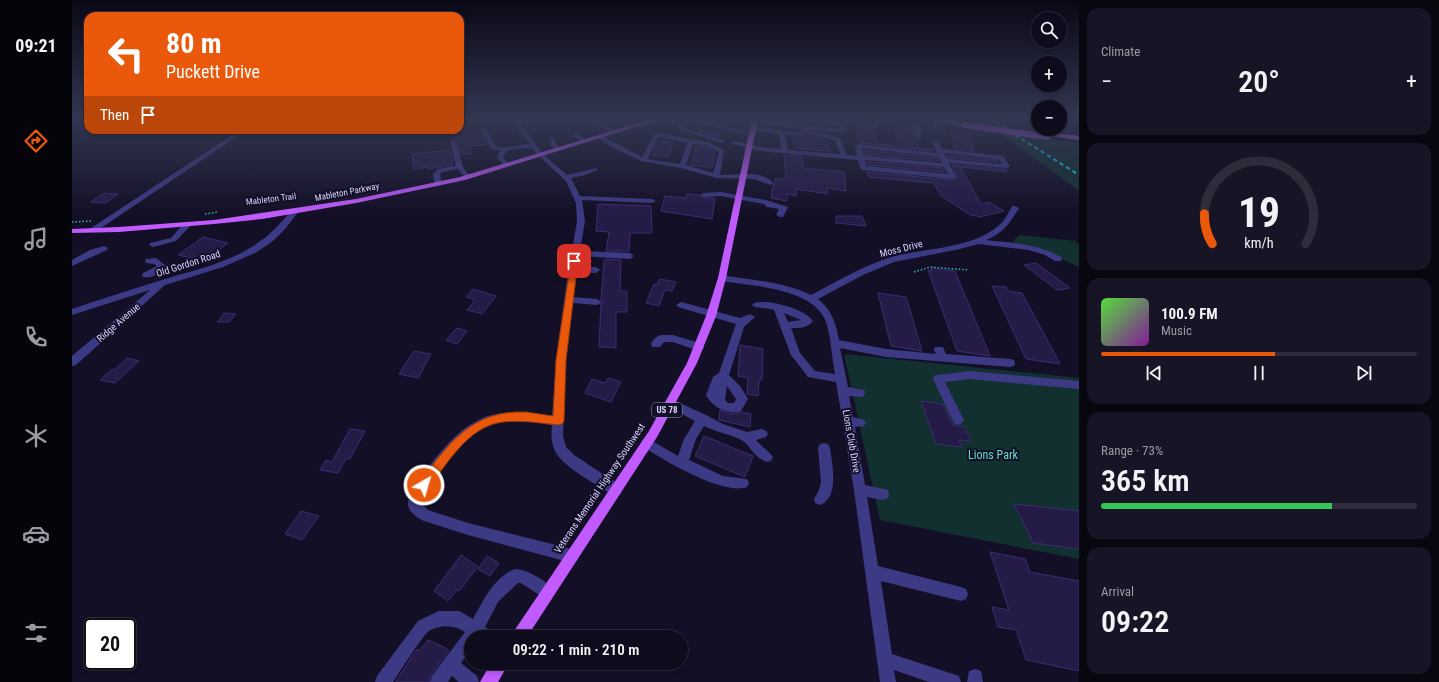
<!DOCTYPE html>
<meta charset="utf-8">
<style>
:root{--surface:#0e0b1c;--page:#171425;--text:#f1f3f6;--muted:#9b9ba3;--line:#2e2b3b;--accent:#ea580c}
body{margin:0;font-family:"Roboto Condensed",sans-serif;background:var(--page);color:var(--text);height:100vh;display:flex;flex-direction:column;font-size:15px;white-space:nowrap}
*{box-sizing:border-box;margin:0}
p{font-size:13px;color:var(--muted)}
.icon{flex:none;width:22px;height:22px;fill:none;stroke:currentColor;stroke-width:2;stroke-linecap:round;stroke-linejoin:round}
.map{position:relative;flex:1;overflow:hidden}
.details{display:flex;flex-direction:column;gap:8px;padding:8px;background:#08060f;width:360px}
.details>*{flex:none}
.guide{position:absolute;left:12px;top:12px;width:380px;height:122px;border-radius:12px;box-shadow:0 2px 6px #0003,0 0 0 1px var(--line);background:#ea580c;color:#fff;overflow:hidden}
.fabs{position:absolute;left:959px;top:12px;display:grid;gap:8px}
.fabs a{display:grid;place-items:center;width:36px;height:36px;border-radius:50%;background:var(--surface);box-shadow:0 2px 6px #0003,0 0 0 1px var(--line);font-size:20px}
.speed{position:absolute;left:12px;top:618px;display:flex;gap:8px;font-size:20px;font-weight:700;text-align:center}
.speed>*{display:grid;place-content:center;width:52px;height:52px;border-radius:50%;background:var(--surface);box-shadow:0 2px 6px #0003,0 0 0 1px var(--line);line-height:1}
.speed .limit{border:2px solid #111;border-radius:6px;background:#fff;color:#111}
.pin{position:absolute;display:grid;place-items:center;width:34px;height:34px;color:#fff;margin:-17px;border-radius:8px;box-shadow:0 2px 6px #0006}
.me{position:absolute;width:44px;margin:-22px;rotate:38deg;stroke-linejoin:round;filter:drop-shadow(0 0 3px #0008)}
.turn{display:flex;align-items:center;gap:14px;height:84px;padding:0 16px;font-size:18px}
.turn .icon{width:52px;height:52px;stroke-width:2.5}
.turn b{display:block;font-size:28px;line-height:34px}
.then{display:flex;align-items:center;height:38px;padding:0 16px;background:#0003;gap:8px;font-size:15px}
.big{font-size:30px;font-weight:600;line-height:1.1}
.details .tile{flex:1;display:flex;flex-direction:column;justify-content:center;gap:6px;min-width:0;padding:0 14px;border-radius:12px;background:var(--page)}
.details .dial{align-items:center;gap:0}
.dial svg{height:104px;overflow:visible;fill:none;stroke:var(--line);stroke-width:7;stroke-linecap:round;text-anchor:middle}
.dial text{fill:var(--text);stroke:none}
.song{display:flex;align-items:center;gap:12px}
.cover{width:48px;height:48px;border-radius:6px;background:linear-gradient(135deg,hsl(110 70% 55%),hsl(290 70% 35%))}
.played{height:4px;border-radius:2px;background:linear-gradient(90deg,var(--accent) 55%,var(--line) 55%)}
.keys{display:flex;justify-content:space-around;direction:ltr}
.heat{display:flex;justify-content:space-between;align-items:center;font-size:22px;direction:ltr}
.charge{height:6px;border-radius:3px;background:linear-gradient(90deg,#34c759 73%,var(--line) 0)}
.trip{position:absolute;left:392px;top:630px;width:224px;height:40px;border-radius:20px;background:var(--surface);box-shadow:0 2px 6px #0003,0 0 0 1px var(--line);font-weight:600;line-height:40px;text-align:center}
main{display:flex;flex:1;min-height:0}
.menu{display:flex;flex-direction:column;width:72px;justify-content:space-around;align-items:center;background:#06040b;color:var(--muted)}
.menu .icon{width:28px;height:28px}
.menu .current{color:var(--accent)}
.menu b{font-size:18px;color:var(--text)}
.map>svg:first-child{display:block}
.green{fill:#12302f}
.building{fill:#241b47;stroke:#3b2d73}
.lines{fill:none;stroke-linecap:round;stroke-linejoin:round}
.path{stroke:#2fb8b0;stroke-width:1.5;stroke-dasharray:1.5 2;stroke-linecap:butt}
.minor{fill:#3d3a85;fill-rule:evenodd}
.major{fill:#c25bff;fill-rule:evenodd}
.rail{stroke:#00e5ff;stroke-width:2;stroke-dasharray:4 3.5;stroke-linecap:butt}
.major-bridge{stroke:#c25bff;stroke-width:6}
.route{fill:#ea580c;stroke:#983908}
.labels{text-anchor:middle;stroke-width:4;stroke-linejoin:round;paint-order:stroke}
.far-street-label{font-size:9px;fill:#d9d4ff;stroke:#130f26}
.shield{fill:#130f26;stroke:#9e99be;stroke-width:1}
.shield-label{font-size:9px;font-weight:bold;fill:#d9d4ff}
.street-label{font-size:10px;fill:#d9d4ff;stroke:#130f26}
.near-park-label{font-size:12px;fill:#5fe0c0;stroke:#130f26}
</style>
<main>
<nav class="menu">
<b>09:21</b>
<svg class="icon current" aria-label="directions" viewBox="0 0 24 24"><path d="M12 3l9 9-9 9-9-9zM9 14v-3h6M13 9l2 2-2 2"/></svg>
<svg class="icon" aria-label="music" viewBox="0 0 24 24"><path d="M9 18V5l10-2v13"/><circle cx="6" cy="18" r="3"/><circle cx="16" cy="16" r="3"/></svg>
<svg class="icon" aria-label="phone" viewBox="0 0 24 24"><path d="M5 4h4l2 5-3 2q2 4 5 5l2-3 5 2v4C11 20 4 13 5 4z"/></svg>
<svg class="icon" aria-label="climate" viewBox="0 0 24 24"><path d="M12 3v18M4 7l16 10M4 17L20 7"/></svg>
<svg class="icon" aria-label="car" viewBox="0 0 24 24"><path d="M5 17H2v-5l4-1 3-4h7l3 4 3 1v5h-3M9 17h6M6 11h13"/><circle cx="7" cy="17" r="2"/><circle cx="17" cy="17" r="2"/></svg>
<svg class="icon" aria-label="filters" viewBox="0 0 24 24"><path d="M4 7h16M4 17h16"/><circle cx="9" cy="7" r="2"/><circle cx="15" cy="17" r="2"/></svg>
</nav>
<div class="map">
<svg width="1007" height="682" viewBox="0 0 1007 682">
<rect width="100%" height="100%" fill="#130f26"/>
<path class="green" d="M926,132L1007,143V191Z
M948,235L1004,241L1007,245V267L967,248L939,243Z
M772,354L1007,378V559L808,520Z"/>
<path class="building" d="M823,125L838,127L842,130L846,148L860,149L861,151L789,143L786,130H801L806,144L826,146Z
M628,128L650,133L646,137L628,131Z
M728,130L747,132L745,136L756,140L759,151L722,148L721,138H730L732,135V132Z
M879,133L897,135L902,151L883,149Z
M410,134L415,144L398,146L400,153L389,154L385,141L383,137Z
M587,141L602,143L596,157L580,155Z
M624,146L635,147L643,152L640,168L619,165Z
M378,150L381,165L356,169V167L342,169L340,154Z
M792,150L866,158L867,161L793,155Z
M712,155L729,156L731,168L772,172L774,191L755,188L756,194L724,189V196L715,194V201L699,198L701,185L703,184V178L714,180Z
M875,155L926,160L927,162L876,158Z
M795,162L871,168L873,172L795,165Z
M880,165L934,169L935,172L888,167L909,204L916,202L932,211L907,217L903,215L900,216L869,196L862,183L797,177L795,172L881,180L885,177Z
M32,193L46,194L34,203L19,202Z
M615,194L627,195L632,198H643L640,219L589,211L593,196L614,198Z
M526,204L579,206L580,233H558L557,251H534L537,232L524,231Z
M764,216H790L794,226L764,223Z
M131,237L156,243L132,261L106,255Z
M534,259L549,260L548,291H555V312H544V348L527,347L529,304L531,303L529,300L532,261Z
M964,263L998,288L985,290L952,265Z
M859,268L883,271L918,356L885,351L856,270L860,271Z
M588,279L604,282L600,291L593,290L587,306L574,303L582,284L585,285Z
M920,286L934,287L936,291L950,293L988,364L954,359Z
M401,289L424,296L410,314L395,310L403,300L394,297Z
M806,293L834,297L850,351L819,346Z
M152,313L164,314L157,322H145Z
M385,328L395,331L385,344L374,340Z
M668,345L691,349L690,380H687L686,396L675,394L676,378L666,376Z
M342,351L359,354L346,378L327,374Z
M55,358L67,361L43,383L28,380L39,370H42Z
M536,378L549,382L539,402L513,393L520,379L533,383Z
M849,401L871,404L881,425L893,427L899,441L887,440L890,447L864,444Z
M648,410L659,414L669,412L679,414L678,427L647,420Z
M278,429L293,431L278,459H274L266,473L248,470L254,460L260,462Z
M632,436L681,456L673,477L623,456Z
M942,504L1007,511V549L961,543Z
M229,511L247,516L230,540L213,534Z
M918,552L953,559L958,572L1007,581V671L954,660L944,630L926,627L920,607L937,610Z
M389,555L406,567L387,591L385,590L376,601L362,591Z
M415,556L427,563L418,576L406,569Z
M356,640L372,647L377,651L359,675L357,682H325L324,681L345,649L347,651Z"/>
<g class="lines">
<path class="path" d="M133,214L146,212
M0,222L19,221
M842,272L858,267L897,270"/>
<path class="minor" d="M439,119H445L471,154L495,175L525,168V170L513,175L499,178L508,196L580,199L584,201L580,203L510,200L513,221L508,251L558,253L562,256L558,259L507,256L506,267H524L528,270L524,273L505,272L501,297L525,299L530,302L525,305L501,303L494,360L491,436L494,447L502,455L549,486L550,490L549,494L544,496L539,494C523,483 494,469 484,453C479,444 479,434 480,425C464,423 447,419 431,422C393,428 370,468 350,497L349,503L356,510L396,523L500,549L505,551L507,556L505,561L500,563L396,535L352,521C346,519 336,511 336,504C335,489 375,443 387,433C395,426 404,421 413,417C435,409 458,413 480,416L484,360L494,286L505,221L504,203L494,181L467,156L460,148L442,149L435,151L431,157L437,165L432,166L425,157L428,151L420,149L408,128L413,127L424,147C434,148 447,145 458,144Z
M557,119H564L566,122L561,123Z
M612,119H626L683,134L680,136L618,121L611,125L616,129L652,140V142L650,143L612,131L604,125Z
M680,119L715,124L714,119H720L721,124L769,129L768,127L722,119H745L773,125L775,131L772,133L718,128L683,122Z
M795,119L805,120L806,129L784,128L783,127L786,125L801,126L800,122Z
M862,119L868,120L866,129L863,131L860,129Z
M519,120H523L544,132L539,133L519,122Z
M838,123H842L849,128V140L844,139L843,129L838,125Z
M681,127L731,133V135L729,136L713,134L716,150L768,154L763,140L747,136L746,135L749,133L768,138L775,155L785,156L783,146L786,144L865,153L861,143L864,141L866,142L870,149L931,156L938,166L935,168L877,163L884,177L881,179L791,170L788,168L786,160L688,151L661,144L660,143L663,141L688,147L709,149L707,134L679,130L678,129ZM790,148L867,157L870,163L792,156ZM872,153L927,159L930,164L875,159ZM793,160L872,167L876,174L794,166Z
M168,130H175L23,232H17L16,230Z
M585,133L636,142L652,150L648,175C665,176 688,169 702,183L698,185L682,179L645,178L609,168L569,161L542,148L525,137L530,136L570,157L582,135ZM587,137L615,143L608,164L575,159ZM621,144L635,146L647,152L641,173L614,165Z
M502,134H506L516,141L511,142L502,136Z
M478,138H482L484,144L489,149L488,150H484L479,146Z
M381,139L384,141L391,167L398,177L393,178L386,169L370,172L368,174L370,184L366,186H363L361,174L366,169L384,166L378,141Z
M649,192L694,200L716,207L711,217H708L704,215L707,209L695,207L692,204L649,196L632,197L628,195L632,193Z
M940,206H943L947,208C938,223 931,233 914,240C941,243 965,244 989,257L990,259L989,261H983L973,255L956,250L906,244L888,249L822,262L791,275L746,299C760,310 764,324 767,340L814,349L864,354L862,350L863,347H871L874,354L938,359L942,360L943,363L942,366L938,367L814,357L768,348L776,387L792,390L793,393L792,396L788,397L777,396L781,417L792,420L794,423L792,426L783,427L793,485L816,490L817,494L816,498L811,500L795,497L806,566L889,587L894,589L896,594L894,599L889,601L809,581L820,654L881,674L887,676L889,682H857L822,670L824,682H808L782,490L764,382L736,377L719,355L702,310C695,307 684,309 680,305L682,303C696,299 732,308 741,321C736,328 727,328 719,328L728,353L743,371L763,374C760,358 759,337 754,322C742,288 680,286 650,281L646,278L650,275C679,280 712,282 739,295C764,282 789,267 816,258C849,248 901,249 926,226C933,221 936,213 940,206ZM712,313L729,320L716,322Z
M220,209H223L227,211L214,228L201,241L185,252L151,267L93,285L4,365L0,366V356L78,290L0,315V309C30,299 60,289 90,280C143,264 185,257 220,209Z
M113,222H116L120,224L104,241L81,247L77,245L78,243L99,238Z
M32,246L36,248L35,250L0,266V260L18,250Z
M84,258L94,266C90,273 79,279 71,277L70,275L71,273L85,266L82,264L74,263L73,261L74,259Z
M609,302L668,318L678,314L683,317L672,327L657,375L668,386L676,399L669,411C656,416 640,407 634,395L641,377L647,373L664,324L606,307L604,305ZM655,386L664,399L662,403H656L653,400Z
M589,335H601L631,344L632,347L631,350L627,351L601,342H592L588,347H580L579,344C581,340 584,336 589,335Z
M897,371L1007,381V389L897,379L873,382L892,420L890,423L886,425L882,423L861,379L862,376L866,375Z
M599,399L636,416L651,424L675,432L690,429L694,431L696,434L694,437L684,440C689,446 698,452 701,457L699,461L695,462C681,457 681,449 671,441C666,437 642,431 632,426L624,439L617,460L651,476L675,479L677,483L675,487C651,496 592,460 571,447L569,443L571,439L575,438L606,456L612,439L623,421L595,406L593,403L595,400Z
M752,443L756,444L758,448C760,464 768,497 748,505L743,503L742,499L747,490L749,482L746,448L748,444Z
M443,569C455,569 478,582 482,593L480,598L475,600L449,583H446L426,602L413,627L420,632L423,637H399V649L389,663L405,676L407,682H387L380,676L376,682H358L360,676L393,632C383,625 368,624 357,631C350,636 328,672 321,682H303L305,676L346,621L367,611H387L401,619C411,601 422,577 443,569Z
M903,669L909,671L911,682H895L897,671Z"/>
<path class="major" d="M579,119H589L393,180L284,203L190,219L142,224L47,232L0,233V229L47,227L142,220L284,199L388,177Z
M680,119H686L654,278L644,316L625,363L585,437L455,637H438L577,431L615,363L634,316L646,278Z
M855,119H870L896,125L893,127Z
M967,131L1007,136V140L965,134V132Z
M419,663H437L426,682H408Z"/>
<path class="rail" d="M918,119L1007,175"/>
<path class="major-bridge" d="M893,125L976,137"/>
</g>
<linearGradient id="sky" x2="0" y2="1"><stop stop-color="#0a0815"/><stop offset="0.55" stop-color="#333752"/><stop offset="1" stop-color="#333752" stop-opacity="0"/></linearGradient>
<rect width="1007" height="215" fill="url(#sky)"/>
<path class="route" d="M502,259L506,261L494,360L492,421L490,424L486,425C468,423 450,420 431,422C396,426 375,464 356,489L352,490L347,489L346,485L347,482C378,443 399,410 454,412C463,413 472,415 481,416L484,360L499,261Z"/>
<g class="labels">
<g class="far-street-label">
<text transform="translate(275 192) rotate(-11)" y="3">Mableton Parkway</text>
<text transform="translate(199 199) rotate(-7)" y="3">Mableton Trail</text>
</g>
<rect class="shield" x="580" y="403" width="30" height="14" rx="3"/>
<g class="shield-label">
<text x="595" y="413">US 78</text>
</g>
<g class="street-label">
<text transform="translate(829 248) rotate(-14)" y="4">Moss Drive</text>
<text transform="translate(116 263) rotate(-18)" y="4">Old Gordon Road</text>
<text transform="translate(46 322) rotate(-41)" y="4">Ridge Avenue</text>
<text transform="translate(780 441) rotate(80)" y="4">Lions Club Drive</text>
<text transform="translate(527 488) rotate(-56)" y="4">Veterans Memorial Highway Southwest</text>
</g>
<g class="near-park-label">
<text x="921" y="459">Lions Park</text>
</g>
</g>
</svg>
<div class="fabs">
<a><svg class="icon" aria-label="search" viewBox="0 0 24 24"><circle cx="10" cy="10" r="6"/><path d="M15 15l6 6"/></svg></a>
<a>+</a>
<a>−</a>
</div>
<div class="speed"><div class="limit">20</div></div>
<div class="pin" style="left:502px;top:261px;background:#d93025"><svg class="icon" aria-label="arrive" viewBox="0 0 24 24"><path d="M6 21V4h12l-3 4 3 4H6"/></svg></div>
<svg class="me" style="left:352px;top:485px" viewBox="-20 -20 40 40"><circle r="17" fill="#ea580c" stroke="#fff" stroke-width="3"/><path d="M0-11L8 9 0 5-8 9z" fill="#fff"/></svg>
<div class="trip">09:22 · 1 min · 210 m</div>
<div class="guide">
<div class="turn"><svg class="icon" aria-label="left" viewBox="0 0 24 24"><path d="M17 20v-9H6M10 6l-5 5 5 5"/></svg><div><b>80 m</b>Puckett Drive</div></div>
<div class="then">Then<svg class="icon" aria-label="arrive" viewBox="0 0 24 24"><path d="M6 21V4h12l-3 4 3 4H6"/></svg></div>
</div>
</div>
<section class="details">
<div class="tile"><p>Climate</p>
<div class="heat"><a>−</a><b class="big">20°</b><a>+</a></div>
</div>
<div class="tile dial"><svg viewBox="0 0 100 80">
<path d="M14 69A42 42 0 1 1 86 69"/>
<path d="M14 69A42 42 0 0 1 8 46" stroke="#ea580c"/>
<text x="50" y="56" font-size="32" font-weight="700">19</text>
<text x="50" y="72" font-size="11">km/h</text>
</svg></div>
<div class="tile">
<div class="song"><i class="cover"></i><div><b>100.9 FM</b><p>Music</p></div></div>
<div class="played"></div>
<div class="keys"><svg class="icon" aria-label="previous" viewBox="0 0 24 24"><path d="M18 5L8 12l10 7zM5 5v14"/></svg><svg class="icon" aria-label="pause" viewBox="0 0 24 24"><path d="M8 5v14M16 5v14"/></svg><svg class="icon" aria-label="next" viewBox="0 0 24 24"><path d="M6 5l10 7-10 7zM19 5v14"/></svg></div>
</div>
<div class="tile"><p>Range · 73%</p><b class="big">365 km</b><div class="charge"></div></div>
<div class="tile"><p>Arrival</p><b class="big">09:22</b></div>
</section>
</main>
